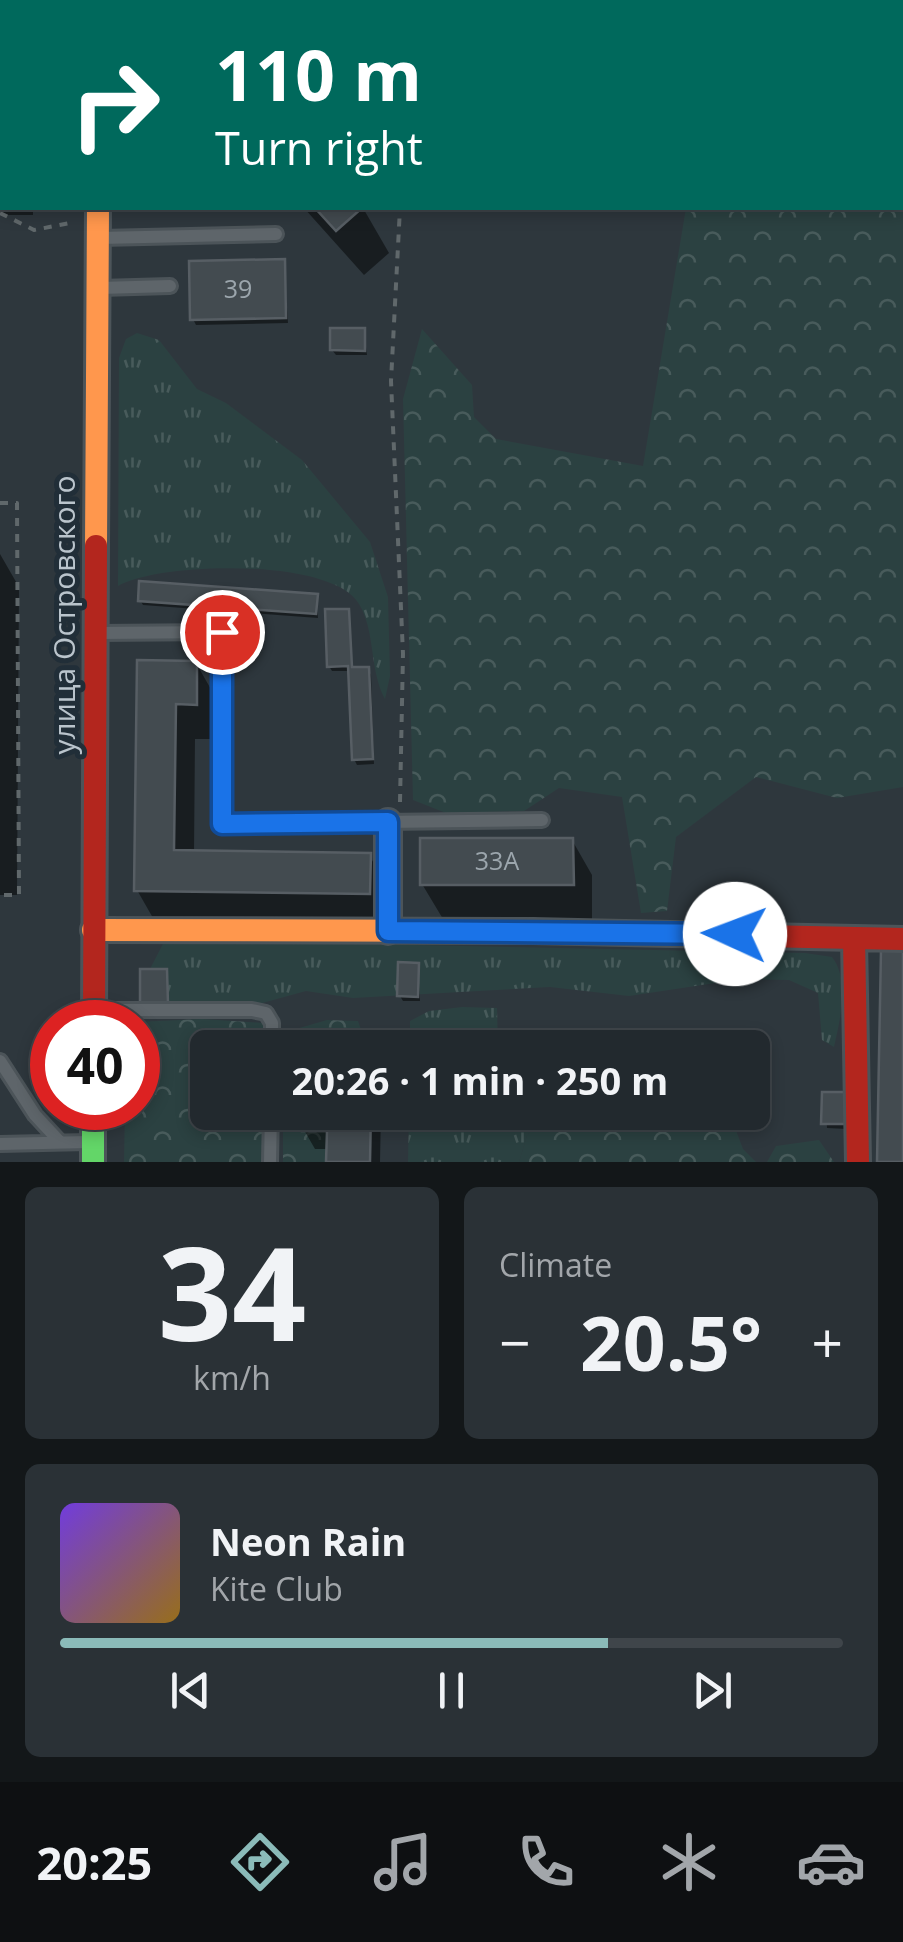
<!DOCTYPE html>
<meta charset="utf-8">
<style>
:root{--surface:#22292e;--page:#2a3136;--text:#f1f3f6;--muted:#a2a6aa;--line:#3f454a;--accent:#8bbbb9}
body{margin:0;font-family:"Open Sans",sans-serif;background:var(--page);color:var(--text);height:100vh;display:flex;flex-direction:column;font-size:38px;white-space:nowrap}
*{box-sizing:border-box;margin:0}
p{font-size:32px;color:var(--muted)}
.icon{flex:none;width:55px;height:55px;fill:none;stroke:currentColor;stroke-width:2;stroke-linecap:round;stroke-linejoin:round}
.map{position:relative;height:1162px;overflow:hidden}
.panel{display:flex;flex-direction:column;gap:25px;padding:25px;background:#131719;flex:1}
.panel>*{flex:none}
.guide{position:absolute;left:0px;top:0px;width:905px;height:210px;box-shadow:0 5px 15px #0003,0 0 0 2px var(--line);background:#00695c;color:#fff;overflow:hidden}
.speed{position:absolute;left:30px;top:1000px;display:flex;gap:20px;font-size:50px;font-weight:700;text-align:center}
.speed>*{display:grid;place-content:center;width:130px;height:130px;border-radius:50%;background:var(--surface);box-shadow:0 5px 15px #0003,0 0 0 2px var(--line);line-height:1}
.speed .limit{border:15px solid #d22;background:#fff;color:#111}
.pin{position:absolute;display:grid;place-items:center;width:85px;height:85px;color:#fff;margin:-42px;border:5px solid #fff;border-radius:50%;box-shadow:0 2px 10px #0007}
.me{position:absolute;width:110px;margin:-55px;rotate:272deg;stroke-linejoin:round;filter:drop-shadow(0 0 8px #0008)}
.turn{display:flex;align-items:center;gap:35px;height:210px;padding:0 50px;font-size:45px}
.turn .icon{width:130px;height:130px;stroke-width:2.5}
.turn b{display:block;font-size:70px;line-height:85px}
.big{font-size:75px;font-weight:700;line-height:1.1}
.panel .card{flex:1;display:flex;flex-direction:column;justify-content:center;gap:15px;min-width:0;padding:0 35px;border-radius:15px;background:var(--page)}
.panel .dial{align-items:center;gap:0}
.dial b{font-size:130px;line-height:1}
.song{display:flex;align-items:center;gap:30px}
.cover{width:120px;height:120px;border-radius:15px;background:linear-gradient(135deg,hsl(260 70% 55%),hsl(40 70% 35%))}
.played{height:10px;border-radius:5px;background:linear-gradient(90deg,var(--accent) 70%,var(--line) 70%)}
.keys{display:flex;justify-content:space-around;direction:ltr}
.heat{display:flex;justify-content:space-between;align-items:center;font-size:55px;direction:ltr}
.panel .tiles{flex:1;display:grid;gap:25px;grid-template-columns:1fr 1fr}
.card:last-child{grid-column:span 2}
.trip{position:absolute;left:190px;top:1030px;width:580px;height:100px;border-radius:15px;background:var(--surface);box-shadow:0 5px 15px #0003,0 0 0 2px var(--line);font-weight:700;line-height:100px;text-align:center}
.tabs{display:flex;height:160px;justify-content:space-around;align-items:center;background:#0e1012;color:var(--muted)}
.tabs .icon{width:70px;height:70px}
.tabs .on{color:var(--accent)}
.tabs b{font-size:45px;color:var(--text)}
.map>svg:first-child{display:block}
.grass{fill:url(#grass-tufts)}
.forest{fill:url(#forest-crowns)}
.shadow{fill:#0007}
.building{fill:#434b50;stroke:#575e64;stroke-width:2.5}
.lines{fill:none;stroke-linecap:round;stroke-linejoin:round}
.lane-casing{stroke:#4c5459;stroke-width:18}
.street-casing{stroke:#4c5459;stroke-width:30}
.fast-casing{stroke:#4c5459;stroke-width:28}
.slow-casing{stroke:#4c5459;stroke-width:28}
.jam-casing{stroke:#4c5459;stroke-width:28}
.path{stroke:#60686b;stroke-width:4;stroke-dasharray:8 8;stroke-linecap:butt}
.lane{stroke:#5e656a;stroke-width:12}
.street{stroke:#5e656a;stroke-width:25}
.fast{stroke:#63d668;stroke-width:22}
.slow{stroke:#ff974d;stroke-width:22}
.jam{stroke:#b3261e;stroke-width:22}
.route-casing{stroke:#114b97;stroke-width:25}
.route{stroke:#1a73e8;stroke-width:18}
.labels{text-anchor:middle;stroke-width:10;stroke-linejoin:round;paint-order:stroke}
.number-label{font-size:25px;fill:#9ca6ad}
.street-label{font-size:30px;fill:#bac4cc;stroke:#212e38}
</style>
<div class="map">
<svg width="903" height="1162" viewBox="0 0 903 1162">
<defs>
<pattern id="grass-tufts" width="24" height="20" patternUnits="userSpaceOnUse" patternTransform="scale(2.5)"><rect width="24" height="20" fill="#2b4141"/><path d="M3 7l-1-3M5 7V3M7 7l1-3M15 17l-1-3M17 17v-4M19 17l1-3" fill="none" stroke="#485b5b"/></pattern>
<pattern id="forest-crowns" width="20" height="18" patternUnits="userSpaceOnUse" patternTransform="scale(2.5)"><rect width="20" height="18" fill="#2b4141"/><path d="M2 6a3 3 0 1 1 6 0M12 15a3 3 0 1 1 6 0" fill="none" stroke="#485b5b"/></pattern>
</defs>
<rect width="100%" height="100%" fill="#2e373d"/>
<path class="grass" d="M137,333L159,340L197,389L226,403L302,460L370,542L388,597L390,676L385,699C369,670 376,632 359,604C332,557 157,562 118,586L119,358L126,339Z
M165,940L805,953L832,957C850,980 840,1020 834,1047L822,1040L818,993L789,980L742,979L629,996L550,987L353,998L306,991L255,1005L168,1004L167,969H150Z
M462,1007L497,1008L498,1047H410V1021L429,1011Z
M409,1113L543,1114L527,1136L519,1162H408Z"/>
<path class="forest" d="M903,34V787L837,798L756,777L676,837L667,911L641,913L622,797L559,788L524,811L446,813L413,800L403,399L422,329L472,385L474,417L496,439L643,466L686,208H902Z
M202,1019L264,1023L267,1047L208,1048V1112L265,1113L264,1162H124L125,1108H138L136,1022Z
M327,1020L358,1021L367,1047H289L296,1029Z
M283,1113H371L370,1162H283Z
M575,1113C614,1116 703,1109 732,1120L743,1149L756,1162H519L527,1136L543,1114Z
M819,1140L834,1162H767L776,1146Z"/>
<path class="shadow" d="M0,0H32L2,2V208H33V215H0Z
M181,0H294L180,2Z
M304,208H363L389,253L364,275Z
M284,261L288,323L196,325L193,319Z
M364,331L367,355H336L332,350Z
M0,554L19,587L17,895H0Z
M316,597L318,618L143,605L140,600Z
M348,611L353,670L368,669L371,675L374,764L357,765L354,759L351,671H332L329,666Z
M140,662L196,663L216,698V739H195L194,853L369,855L390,890L389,928L157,925L137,890Z
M572,840L592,875V919H443L422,884Z
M418,965L420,1001H403L400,996Z
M825,1094L847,1129L827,1128Z
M304,1112H381L380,1162H329V1149H315L304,1130Z
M504,1112H538V1115L506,1116Z"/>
<path class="building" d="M0,0H13L2,2V181Z
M315,208H362L336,231Z
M285,259L286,318L190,320L189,261Z
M330,328H365V351L330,350Z
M139,581L318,594L316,614L138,601Z
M325,609H349L352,667H369L373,759L352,760L348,666L327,667Z
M137,660L197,661V705L176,704L174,850L371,853L370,894L134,891Z
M420,838H573L574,885H420Z
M881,950H903V1162H877Z
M398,962L419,963L418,997L397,996Z
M140,969H167L168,1004H140Z
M499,1039H536V1048H499Z
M822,1092H846L845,1124H821Z
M302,1112H371L370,1162H326L327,1131H302Z"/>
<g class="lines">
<g class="lane-casing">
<path id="lane" d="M100,238L276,234
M100,288L170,286
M98,633L222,632V824L542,820
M100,1010H252L266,1013L272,1023V1048
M0,1061L35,1115L60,1142
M0,1144L87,1142
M270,1162L271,1112"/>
</g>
<g class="street-casing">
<path id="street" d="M388,822V931"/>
</g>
<g class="fast-casing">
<path id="fast" d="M93,1108V1162"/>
</g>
<g class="slow-casing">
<path id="slow" d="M96,546L98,208
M93,930L532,931"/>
</g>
<g class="jam-casing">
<path id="jam" d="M98,0V2
M532,931L903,939
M854,939L858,1162
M94,1022L96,546"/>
</g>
<path class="path" d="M26,0V2
M0,213L34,230L70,223
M0,503H17L19,895H0
M400,802L403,654L391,381L400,208"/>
<use href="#lane" class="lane"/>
<use href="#street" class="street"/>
<use href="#fast" class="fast"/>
<use href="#slow" class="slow"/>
<use href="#jam" class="jam"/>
</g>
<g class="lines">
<g class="route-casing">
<path id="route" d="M222,632V824L388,822V931L735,934"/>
</g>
<use href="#route" class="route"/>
</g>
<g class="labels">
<g class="number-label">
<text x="238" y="298">39</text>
<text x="497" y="870">33А</text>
</g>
<g class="street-label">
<text transform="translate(65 615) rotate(-90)" y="10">улица Островского</text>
</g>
</g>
</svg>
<div class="speed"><div class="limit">40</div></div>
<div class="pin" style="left:222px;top:632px;background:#d93025"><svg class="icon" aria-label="arrive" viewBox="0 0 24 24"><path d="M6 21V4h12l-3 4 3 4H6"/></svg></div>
<svg class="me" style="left:735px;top:934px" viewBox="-20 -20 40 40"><circle r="19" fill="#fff"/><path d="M0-13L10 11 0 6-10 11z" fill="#1a73e8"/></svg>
<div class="trip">20:26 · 1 min · 250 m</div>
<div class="guide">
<div class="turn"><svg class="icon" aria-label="right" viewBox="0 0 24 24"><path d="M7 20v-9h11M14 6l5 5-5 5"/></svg><div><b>110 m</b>Turn right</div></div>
</div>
</div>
<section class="panel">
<div class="tiles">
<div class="card dial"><b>34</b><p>km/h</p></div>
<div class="card"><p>Climate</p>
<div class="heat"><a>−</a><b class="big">20.5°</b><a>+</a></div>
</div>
<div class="card">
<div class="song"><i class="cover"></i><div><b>Neon Rain</b><p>Kite Club</p></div></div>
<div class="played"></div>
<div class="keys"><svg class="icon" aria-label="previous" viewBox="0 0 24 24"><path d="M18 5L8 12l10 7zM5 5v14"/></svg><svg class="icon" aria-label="pause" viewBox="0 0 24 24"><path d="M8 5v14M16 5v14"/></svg><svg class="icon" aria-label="next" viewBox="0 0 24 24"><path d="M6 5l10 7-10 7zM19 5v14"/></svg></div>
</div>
</div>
</section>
<nav class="tabs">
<b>20:25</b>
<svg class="icon on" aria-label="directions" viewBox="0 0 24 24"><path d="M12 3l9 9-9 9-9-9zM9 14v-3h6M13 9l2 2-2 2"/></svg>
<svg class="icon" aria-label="music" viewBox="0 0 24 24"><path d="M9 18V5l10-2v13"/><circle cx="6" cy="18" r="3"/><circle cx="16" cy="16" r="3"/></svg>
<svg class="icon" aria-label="phone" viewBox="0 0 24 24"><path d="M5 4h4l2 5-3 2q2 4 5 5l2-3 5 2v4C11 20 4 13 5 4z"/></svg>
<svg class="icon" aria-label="climate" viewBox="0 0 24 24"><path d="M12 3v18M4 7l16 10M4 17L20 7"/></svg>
<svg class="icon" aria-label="car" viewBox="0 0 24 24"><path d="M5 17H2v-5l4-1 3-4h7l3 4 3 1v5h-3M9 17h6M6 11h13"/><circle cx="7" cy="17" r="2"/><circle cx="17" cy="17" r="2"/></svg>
</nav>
